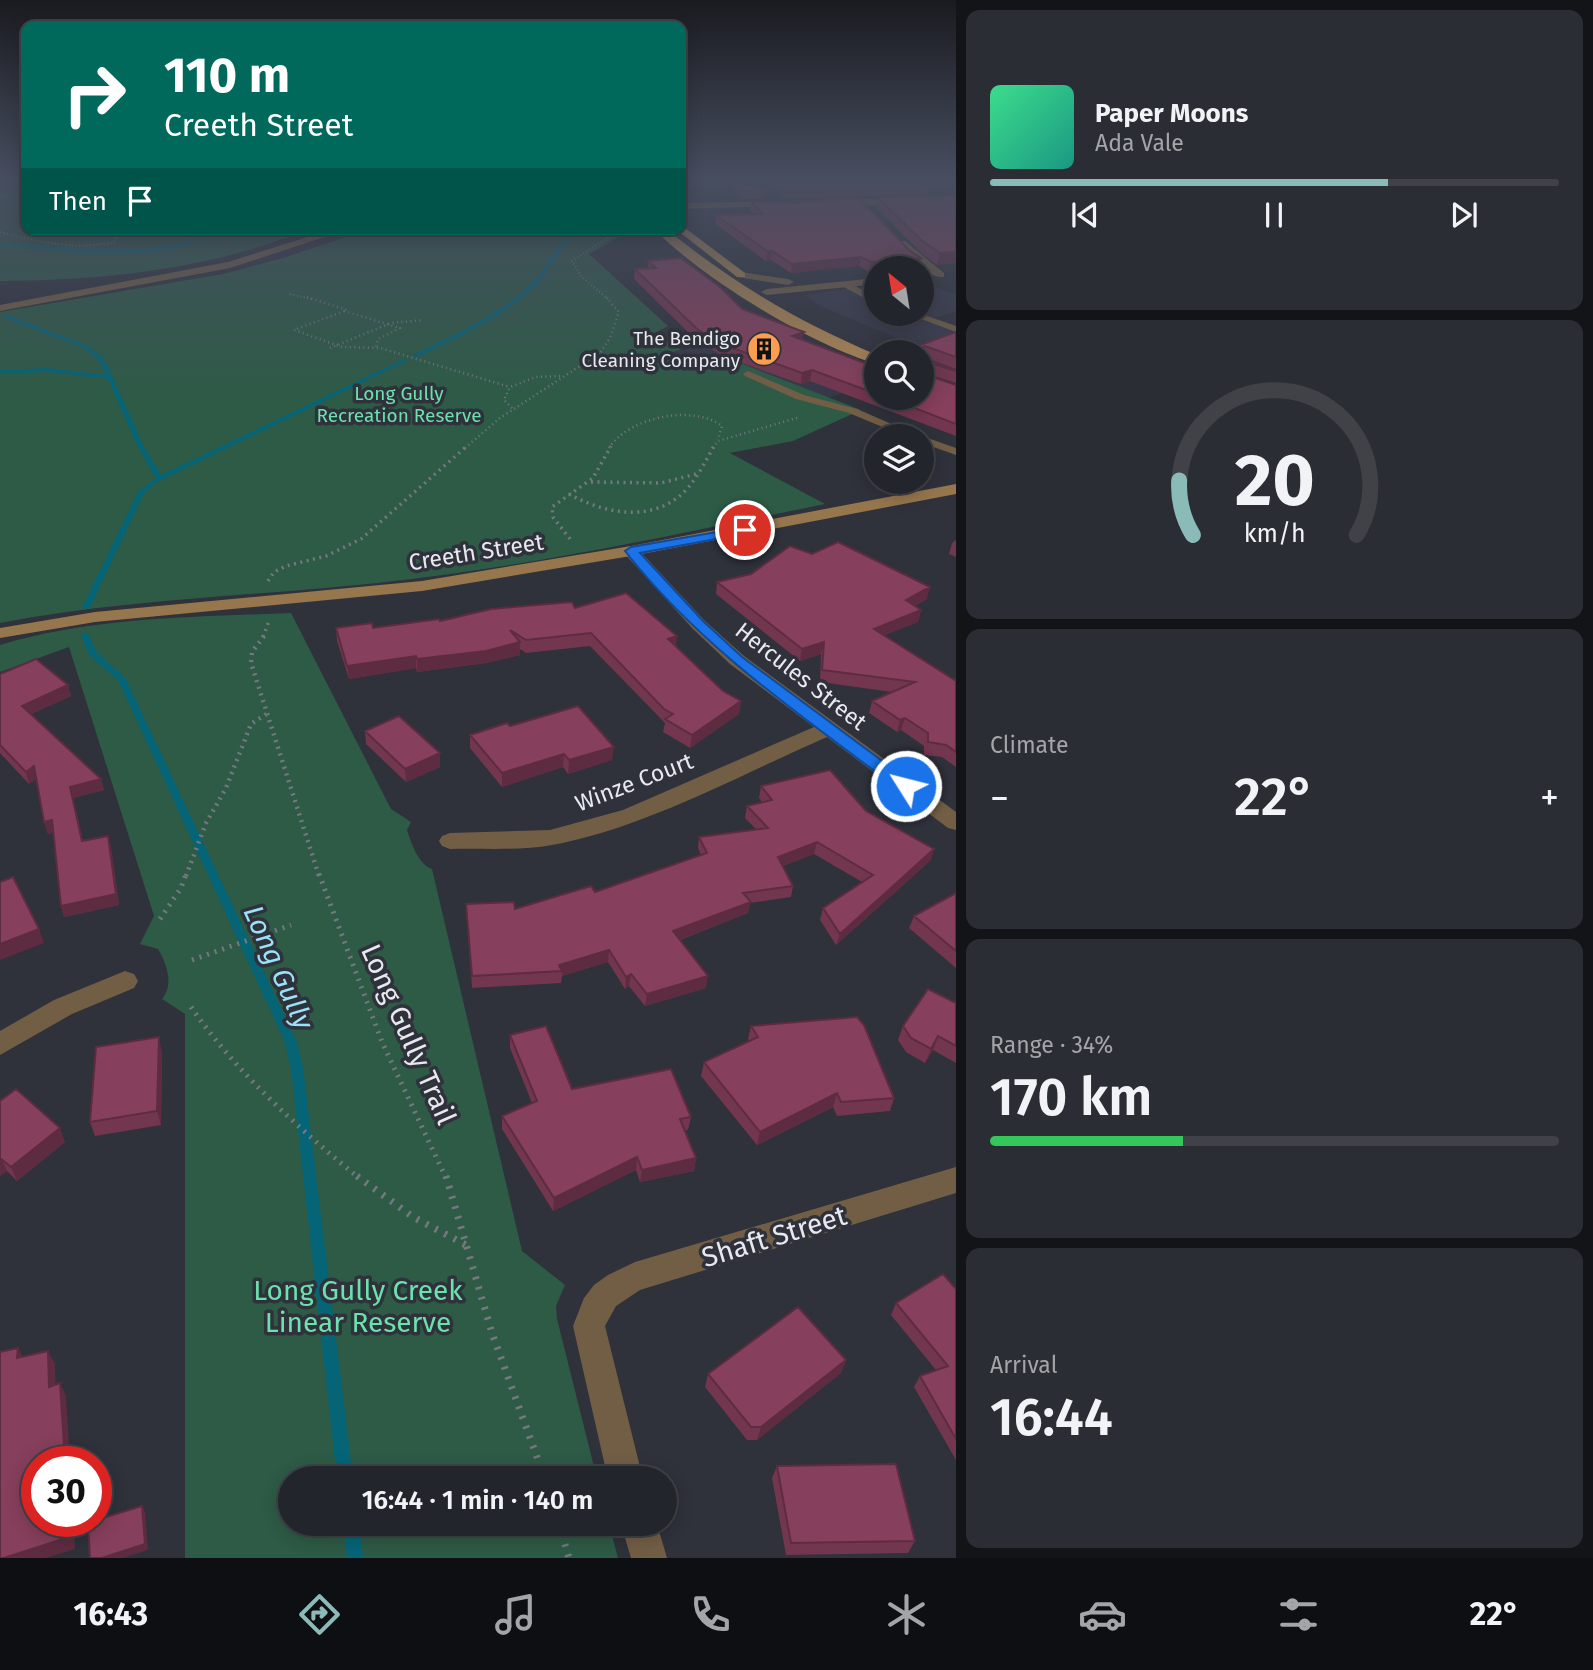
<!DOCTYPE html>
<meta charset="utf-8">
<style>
:root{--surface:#23252c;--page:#2b2d34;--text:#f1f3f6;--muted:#a3a5a9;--line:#404248;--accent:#8bbbb9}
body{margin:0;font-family:"Fira Sans",sans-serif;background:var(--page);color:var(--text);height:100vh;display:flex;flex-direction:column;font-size:26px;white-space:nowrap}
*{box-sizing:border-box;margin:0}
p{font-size:23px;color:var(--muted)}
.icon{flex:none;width:38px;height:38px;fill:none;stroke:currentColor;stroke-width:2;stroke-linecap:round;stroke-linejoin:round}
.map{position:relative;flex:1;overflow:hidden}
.side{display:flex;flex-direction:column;gap:10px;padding:10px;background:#131418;width:637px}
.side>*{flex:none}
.banner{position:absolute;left:21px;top:21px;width:665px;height:214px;border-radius:14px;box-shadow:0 4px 18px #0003,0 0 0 2px var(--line);background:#00695c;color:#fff;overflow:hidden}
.needle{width:46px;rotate:330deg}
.buttons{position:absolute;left:864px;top:256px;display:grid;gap:14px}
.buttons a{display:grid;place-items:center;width:70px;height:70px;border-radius:50%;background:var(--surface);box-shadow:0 4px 18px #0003,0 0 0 2px var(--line);font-size:35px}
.speed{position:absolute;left:21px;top:1446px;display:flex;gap:14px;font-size:35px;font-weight:700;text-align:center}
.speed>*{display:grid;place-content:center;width:91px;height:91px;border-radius:50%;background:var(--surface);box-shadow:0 4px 18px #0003,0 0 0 2px var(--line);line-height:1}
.speed .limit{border:10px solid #d22;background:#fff;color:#111}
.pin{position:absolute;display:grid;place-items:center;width:60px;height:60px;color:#fff;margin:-30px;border:4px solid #fff;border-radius:50%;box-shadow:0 2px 7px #0007}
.me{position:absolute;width:77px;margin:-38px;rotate:306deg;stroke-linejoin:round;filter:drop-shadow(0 0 5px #0008)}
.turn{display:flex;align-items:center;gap:24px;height:147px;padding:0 28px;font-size:32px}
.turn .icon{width:91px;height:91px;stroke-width:2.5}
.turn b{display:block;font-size:49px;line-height:60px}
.then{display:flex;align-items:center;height:66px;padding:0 28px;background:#0003;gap:14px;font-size:26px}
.big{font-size:52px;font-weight:600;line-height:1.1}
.side .card{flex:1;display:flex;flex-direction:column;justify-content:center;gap:10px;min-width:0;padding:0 24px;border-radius:14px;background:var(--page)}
.side .dial{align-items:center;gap:0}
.dial svg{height:182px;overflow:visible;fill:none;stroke:var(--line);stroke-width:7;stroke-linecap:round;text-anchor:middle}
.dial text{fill:var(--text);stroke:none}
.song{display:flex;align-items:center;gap:21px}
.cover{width:84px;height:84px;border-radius:10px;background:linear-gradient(135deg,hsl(150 70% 55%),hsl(170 70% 35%))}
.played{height:7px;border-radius:4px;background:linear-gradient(90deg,var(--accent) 70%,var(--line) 70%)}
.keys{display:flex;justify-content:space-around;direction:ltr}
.heat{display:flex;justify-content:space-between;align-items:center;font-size:38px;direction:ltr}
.charge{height:10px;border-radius:5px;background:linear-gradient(90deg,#34c759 34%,var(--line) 0)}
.trip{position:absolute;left:278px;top:1466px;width:399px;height:70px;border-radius:35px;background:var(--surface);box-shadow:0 4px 18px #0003,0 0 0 2px var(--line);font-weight:600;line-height:70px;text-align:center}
.tabs{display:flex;height:112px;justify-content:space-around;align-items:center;background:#0e0f12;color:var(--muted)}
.tabs .icon{width:49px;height:49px}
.tabs .current{color:var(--accent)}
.tabs b{font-size:32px;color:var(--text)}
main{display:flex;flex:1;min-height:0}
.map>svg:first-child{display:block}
.built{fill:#363848}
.green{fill:#2d5b46}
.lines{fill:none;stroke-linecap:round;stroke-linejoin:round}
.stream{fill:#056577;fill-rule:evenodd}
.path-far5{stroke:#767880;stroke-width:2;stroke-dasharray:1 2.5;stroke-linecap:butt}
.path-far4{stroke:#767880;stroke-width:2.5;stroke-dasharray:1 3.5;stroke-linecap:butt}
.path-far3{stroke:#767880;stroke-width:3.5;stroke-dasharray:2 4.5;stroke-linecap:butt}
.path-far2{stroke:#767880;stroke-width:4.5;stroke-dasharray:2 5;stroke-linecap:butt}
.path-far1{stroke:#767880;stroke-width:5;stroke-dasharray:2 6;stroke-linecap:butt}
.path{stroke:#767880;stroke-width:7;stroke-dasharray:2.5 8;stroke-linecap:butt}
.lane{fill:#725e45;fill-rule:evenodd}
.street{fill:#725e45;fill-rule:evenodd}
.secondary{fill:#96764d;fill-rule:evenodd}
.primary{fill:#b28853;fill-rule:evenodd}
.wall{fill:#73364f}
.shaded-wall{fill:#5e2c40}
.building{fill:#863f5c;stroke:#5e2c40;stroke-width:2}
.route{fill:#1a73e8;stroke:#114b97;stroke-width:2}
.labels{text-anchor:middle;stroke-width:7;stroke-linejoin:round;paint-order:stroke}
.far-poi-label{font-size:19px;fill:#e7e9ef;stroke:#2f313b;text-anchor:end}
.far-park-label{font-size:19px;fill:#6be2ae;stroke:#2f313b}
.street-label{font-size:23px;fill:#e7e9ef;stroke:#2f313b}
.near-water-label{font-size:28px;font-style:italic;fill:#98e3f7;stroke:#2f313b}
.near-street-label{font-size:28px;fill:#e7e9ef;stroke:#2f313b}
.near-park-label{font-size:28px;fill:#6be2ae;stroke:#2f313b}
</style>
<main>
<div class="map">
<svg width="956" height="1558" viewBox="0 0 956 1558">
<rect width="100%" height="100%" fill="#2f313b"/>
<path class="built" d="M922,283L956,294V311L936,318L956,326V362L820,306L805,295L877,285V313H922Z
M769,331L877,379L829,398L743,364L731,367L681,363L661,355Z"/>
<path class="green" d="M0,182L26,190V229L304,231C205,270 105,280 0,281Z
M370,229L631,230L589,254L668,326L655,333L681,350L662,355C686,365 717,370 743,364L861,410L793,441L730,453L825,504C688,532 551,562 412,579C275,596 135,597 0,623V312L223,274L283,258Z
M291,613L391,809L411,822L407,830C411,843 419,865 432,869L522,1251L565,1285L556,1306L557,1319L597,1479H290V1524H609L618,1558H185V1014L162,999C174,985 167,964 158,949L140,944L154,916L69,647L0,672V645C92,617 195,617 291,613Z"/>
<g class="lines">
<path class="stream" d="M204,229H209C202,235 195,242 187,245C135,262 54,251 0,245V243L93,250H141L183,243L192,239Z
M576,229H582C560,245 553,269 534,287C501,319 457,338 417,357H413V355C454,335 498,316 531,284C548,267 556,242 576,229Z
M3,315H7L88,346L104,358L144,447L161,475L404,359L409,360L157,482L144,493L90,607L86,609L82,607L138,492L156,478L138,447L108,379L48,372L0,374V370L48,368L106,375L99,360L84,348L3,317Z
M82,633H88L96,652L126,679L296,1040L303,1068L353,1479H337L291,1068L284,1040L118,680L89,655L81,635Z
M343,1524H359L363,1558H347Z"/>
<path class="path-far5" d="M0,196L26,204
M0,232C38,241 75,251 114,242L122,229
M290,294L312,299
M608,299L581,276L572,261L621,229"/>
<path class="path-far4" d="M307,297L347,310L294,330L342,347L380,348L510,387
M344,311L400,328L378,339L376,347
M330,348L391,323L424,320
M512,408L504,400L510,387L536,377L561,376
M465,448L500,418L600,353L610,338L619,312L606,297
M609,448C629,417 693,404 722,426L718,440
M713,448L718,441L800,417"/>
<path class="path-far3" d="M591,482L661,483L696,474
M569,494C605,514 652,523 684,492C697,479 705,462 714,446
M570,539L553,517L552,507L593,478L611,446
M268,581L274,572L286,566L326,556L361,539L467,446
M263,637L269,621"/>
<path class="path-far2" d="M264,636L252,652L251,663L319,876
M186,876L206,823L226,788L251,724L268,713"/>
<path class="path-far1" d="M319,874L382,1042L446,1178
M160,919L181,888L186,874
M192,960L291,925
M191,1007C236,1072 298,1128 359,1178"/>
<path class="path" d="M357,1176L413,1217L468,1246
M446,1176L492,1333L545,1479
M559,1524L569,1558"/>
<path class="lane" d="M842,282H848L877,298V305L842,286Z
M905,313H918L956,326V332Z
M748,371L804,395L857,409L919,436H904L849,413L796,399L745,376L743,374Z
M922,436L956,448V455L922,443Z"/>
<path class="street" d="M956,197V203L836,206L831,203L836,200Z
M779,201L782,202V206L681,209V203Z
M333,229H349L230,268L0,311V305L228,262Z
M897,241H905L944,273V277C928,279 909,256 897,245Z
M741,272L788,279L794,282L788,285L737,277L736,275Z
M877,278V284L767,295L761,292L767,289Z
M631,546L637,548L704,620L744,656L956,812V830L948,828L827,737C742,774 643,829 552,845C520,851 483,848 450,849L442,846L439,841L442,836L450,833L550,830L623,810L814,727L730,664L692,628L625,554L623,551L625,548Z
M125,971L134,974L138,981L134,988L72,1014L0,1055V1031L54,1000Z
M956,1167V1193L640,1290L616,1306L605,1326L643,1479H608L573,1326L584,1298L594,1285L608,1275L635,1262Z
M621,1524H657L667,1558H631Z"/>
<path class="secondary" d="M956,484V494L631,556L422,591L95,622L0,638V628L95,612L422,581L631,546Z"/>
<path class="primary" d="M681,225L745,273V277H737L677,230L681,229Z
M654,229H666C735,284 796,321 877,355V364C811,345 702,278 654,229Z"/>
</g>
<path class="wall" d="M732,179L764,190L763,199H741L731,187Z
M767,179H917L929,188L927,195L785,198Z
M956,195L937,265L920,252L876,207L878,197Z
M797,200L910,251L921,258L919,267L877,268L869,272L859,266L791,273L771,260L766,261L715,224L716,215L754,214L750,210L751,201L797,202Z
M648,261L803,340L867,364L877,360V397H922L901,352L956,332V369L923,357L924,359L956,370V383L924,373V374L956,385V436L810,381L801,384L725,357L696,340L634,279L635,269L648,268Z
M956,540V557L949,554L952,543Z
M717,582L927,599L915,606L921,610L918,622L884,635L956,681V767L942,757L924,755V746L901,730L897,732L869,713L872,701L892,692L820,682L821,654L800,661L716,594Z
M575,608L676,646L723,691L741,701L739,714L690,748L663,732L665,723L590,646L526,653L520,649V655L486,663L417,672L416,668L349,679L337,641L336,628H373Z
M0,674L68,685L71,696L31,714L101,779L104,790L73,798L83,841L111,848L119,905L64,917L61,906L53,832L48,834L44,822L36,779L29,784L0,753Z
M510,726L612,760L568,774L563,767L502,787L470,748V735Z
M365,731L440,753V767L406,782L366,744Z
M761,786L866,811L931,860L836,945L820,920L823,908L862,882L814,854L783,866L793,886L791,897L750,903L748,913L680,940L706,988L645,1006L629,986L625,989L608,962L562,976L561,983L472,988L466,904L515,909L595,892L701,855L698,848L699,837L756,829L745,818L747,806L762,802L759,798Z
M956,893V968L909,928L914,916Z
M956,1003V1063L933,1050L925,1063L906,1052L898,1040L903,1026Z
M751,1026L894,1098L890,1111L837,1116L833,1107L757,1145L701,1076L704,1062L749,1041L748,1039Z
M510,1035L572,1089L691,1117L688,1130H685L696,1158L694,1171L640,1182L636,1170L553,1211L502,1129V1116L532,1103L510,1048Z
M162,1052L161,1125L95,1136L90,1122Z
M0,1101L65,1142L17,1181L7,1171L0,1176Z
M956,1289V1460L914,1387L920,1376L936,1370L891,1315L896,1303Z
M846,1360L841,1373L757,1440H747L705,1387L708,1374Z
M777,1466L915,1541L908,1553L786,1555L772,1478Z"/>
<path class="shaded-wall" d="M767,251H772L771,260L766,261Z
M956,252V263L937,265L940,253Z
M861,257L859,266L791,273L792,264Z
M921,258L919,267L877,268V271L869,272L871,262Z
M804,332L802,342L792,336Z
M812,370L810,381L801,384L802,373Z
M930,587L927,599L903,612L906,600Z
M921,610L918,622L871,641L874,629Z
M677,636L676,649L668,639Z
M520,642V655L486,663L417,672V659Z
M824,642L821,654L800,661L802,649Z
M416,656V668L349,679L347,666Z
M68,685L71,696L25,717L22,706Z
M741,701L739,714L690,748L692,735Z
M905,718L901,730L897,732L900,720Z
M614,747L612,760L568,774L569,760Z
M440,753V767L406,782L405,769Z
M564,754L563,767L502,787V773Z
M34,766L37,778L29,784L26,772Z
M101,779L104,790L73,798L85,853L70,787Z
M52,820L56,832L48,834L44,822Z
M108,836L111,848L119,905L64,917L61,906Z
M817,842L814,854L775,869L778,857Z
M934,849L931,860L836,945L840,934Z
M751,902L748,913L671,943L673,931Z
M39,929L44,943L0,960V944Z
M609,950L608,962L562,976V971L559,965Z
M631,974L629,986L625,989L626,977Z
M708,976L706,988L645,1006L647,994Z
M938,1036L933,1050L925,1063L931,1049Z
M159,1037L162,1052L161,1125L157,1111Z
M837,1093L833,1107L757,1145L760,1132Z
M60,1128L65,1142L17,1181L11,1167Z
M1,1157L7,1171L0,1176V1158Z
M637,1157L636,1170L553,1211L554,1198Z
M696,1158L694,1171L640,1182L642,1170Z
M18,1348L25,1361L17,1358Z
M48,1351L55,1364L56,1400L49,1387Z
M846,1360L841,1373L757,1440L761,1427Z
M60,1383L66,1396L70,1461H65Z
M142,1506L145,1512L148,1550L123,1558H102Z
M68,1521H74L75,1549L46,1558H4Z"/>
<path class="building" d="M732,179H733L764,190L742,191Z
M774,179H917L929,188L786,191Z
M956,195V252L940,253L922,241L878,197Z
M860,199L910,251L921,258L871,262L861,257L792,264L772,251H767L716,215L762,214L751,201L799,203L797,200Z
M681,258L720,287L742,309L804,332L792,336L867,364L877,360V394L812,370L802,373L727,346L697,329L635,269L656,268L648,261Z
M956,332V357L925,346L922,348L924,359L956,370V371L923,361L924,374L956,385V424L886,397H922V352H901Z
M838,542L930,587L906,600L921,610L874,629L956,681V752L946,745L928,742V733L905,718L900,720L872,701L915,682L822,670L824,642L802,649L717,582L751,574L790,546L812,554Z
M626,593L677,636L668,639L723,691L741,701L692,735L665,719L673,714L664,709L591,633L526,640L510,630L520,642L486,651L417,659L416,656L347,666L336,628L372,623L373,628L439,619L440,621L491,609L572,602L575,608Z
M36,659L68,685L22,706L101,779L70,787L82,841L108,836L116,894L61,906L52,820L44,822L34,766L26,772L0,745V674Z
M578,706L614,747L569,760L564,754L502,773L470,735L507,723L510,726Z
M399,716L440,753L405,769L365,731Z
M830,770L866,811L934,849L840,934L823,908L873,875L817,842L778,857L793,886L743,893L751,902L673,931L708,976L647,994L631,974L626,977L609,950L559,965L562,971L472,976L466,904L514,902L515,909L591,886L595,892L707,853L699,837L768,828L747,806L772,800L761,786Z
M13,877L39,929L0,944V882Z
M956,893V951L914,916Z
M928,989L956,1003V1046L938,1036L931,1049L911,1038L903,1026Z
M857,1017L864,1025L894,1098L841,1102L837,1093L760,1132L704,1062L758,1037L751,1026Z
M546,1026L572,1089L671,1069L691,1117L680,1119L696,1158L642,1170L637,1157L554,1198L502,1116L537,1101L510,1035Z
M159,1037L157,1111L90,1122L96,1047Z
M16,1089L60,1128L11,1167L0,1158V1101Z
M943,1274L956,1289V1439L920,1376L948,1366L896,1303Z
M798,1307L846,1360L761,1427H751L708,1374Z
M18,1348L17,1358L48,1351L49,1387L60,1383L65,1461H37V1521H68L69,1537L4,1558H0V1352Z
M896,1464L915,1541L791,1543L777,1466Z
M142,1506L145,1544L102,1558H90L88,1522L96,1521V1520Z"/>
<linearGradient id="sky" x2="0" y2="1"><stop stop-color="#1a1b20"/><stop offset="0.45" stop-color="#474e60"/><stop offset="1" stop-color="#474e60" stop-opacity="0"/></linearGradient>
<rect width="956" height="397" fill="url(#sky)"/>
<path class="route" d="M745,527L749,528V533L640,553L703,621L742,657L912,783L914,786L912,790H900C803,717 701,648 625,551L631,547Z"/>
<defs>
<g id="building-disc" transform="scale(1.75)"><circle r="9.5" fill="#fb9e50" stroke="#2f313b"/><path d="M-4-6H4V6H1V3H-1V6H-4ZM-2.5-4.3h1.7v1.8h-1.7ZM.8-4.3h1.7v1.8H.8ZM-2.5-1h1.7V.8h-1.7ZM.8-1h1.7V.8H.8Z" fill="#111"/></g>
</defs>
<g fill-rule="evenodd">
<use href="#building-disc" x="764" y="349"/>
</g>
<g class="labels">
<g class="far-poi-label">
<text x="740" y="345">The Bendigo<tspan x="740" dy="22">Cleaning Company</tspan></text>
</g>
<g class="far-park-label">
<text x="399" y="400">Long Gully<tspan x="399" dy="22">Recreation Reserve</tspan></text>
</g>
<g class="street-label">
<text transform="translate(476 552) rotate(-9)" y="8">Creeth Street</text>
<text transform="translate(801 676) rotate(38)" y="8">Hercules Street</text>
<text transform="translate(634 782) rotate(-21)" y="8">Winze Court</text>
</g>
<g class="near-water-label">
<text transform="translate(279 967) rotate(66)" y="10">Long Gully</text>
</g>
<g class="near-street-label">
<text transform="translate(409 1034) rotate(66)" y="10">Long Gully Trail</text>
<text transform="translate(774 1236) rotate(-17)" y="10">Shaft Street</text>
</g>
<g class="near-park-label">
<text x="358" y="1300">Long Gully Creek<tspan x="358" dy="32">Linear Reserve</tspan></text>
</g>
</g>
</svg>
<div class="buttons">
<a><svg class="needle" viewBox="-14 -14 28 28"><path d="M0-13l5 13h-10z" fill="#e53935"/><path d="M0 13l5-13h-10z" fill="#a3a5a9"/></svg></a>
<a><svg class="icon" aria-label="search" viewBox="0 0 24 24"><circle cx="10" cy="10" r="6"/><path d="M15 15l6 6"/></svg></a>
<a><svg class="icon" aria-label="layers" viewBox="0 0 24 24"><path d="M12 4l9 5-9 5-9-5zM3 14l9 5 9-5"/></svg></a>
</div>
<div class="speed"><div class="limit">30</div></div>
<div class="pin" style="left:745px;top:530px;background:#d93025"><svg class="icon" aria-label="arrive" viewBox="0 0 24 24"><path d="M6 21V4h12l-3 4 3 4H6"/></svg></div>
<svg class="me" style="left:906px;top:786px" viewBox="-20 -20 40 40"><circle r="17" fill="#1a73e8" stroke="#fff" stroke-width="3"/><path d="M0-11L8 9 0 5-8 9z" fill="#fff"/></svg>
<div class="trip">16:44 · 1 min · 140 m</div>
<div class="banner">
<div class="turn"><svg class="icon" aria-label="right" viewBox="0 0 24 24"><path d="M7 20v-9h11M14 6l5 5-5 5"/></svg><div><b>110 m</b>Creeth Street</div></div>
<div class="then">Then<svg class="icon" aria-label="arrive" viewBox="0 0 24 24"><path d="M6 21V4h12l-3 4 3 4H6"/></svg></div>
</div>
</div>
<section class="side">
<div class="card">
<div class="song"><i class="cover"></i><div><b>Paper Moons</b><p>Ada Vale</p></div></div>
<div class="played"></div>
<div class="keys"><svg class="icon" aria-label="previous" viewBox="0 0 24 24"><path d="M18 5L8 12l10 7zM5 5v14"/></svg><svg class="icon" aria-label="pause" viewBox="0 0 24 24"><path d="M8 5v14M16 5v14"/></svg><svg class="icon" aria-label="next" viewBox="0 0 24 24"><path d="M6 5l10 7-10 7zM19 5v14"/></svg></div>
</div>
<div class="card dial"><svg viewBox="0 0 100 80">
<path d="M14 69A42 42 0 1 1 86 69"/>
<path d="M14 69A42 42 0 0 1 8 45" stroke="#8bbbb9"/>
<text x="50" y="56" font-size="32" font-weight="700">20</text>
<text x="50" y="72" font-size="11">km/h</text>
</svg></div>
<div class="card"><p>Climate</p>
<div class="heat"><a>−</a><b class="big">22°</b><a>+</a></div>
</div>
<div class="card"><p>Range · 34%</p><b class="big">170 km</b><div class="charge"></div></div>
<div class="card"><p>Arrival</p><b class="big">16:44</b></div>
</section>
</main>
<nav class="tabs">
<b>16:43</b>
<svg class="icon current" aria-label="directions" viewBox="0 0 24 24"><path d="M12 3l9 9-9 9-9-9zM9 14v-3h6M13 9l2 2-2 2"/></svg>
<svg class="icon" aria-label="music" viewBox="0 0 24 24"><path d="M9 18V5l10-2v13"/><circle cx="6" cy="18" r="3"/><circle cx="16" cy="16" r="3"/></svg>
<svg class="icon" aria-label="phone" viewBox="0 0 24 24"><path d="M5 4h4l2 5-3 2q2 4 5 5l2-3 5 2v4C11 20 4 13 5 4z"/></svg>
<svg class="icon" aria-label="climate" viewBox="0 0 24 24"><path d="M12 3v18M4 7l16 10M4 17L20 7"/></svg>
<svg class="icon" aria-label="car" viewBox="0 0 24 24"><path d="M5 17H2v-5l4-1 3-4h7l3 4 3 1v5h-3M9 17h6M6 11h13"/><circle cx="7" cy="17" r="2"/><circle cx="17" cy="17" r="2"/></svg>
<svg class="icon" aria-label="filters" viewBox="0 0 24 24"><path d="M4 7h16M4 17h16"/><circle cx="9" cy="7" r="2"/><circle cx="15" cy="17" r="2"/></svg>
<b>22°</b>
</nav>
